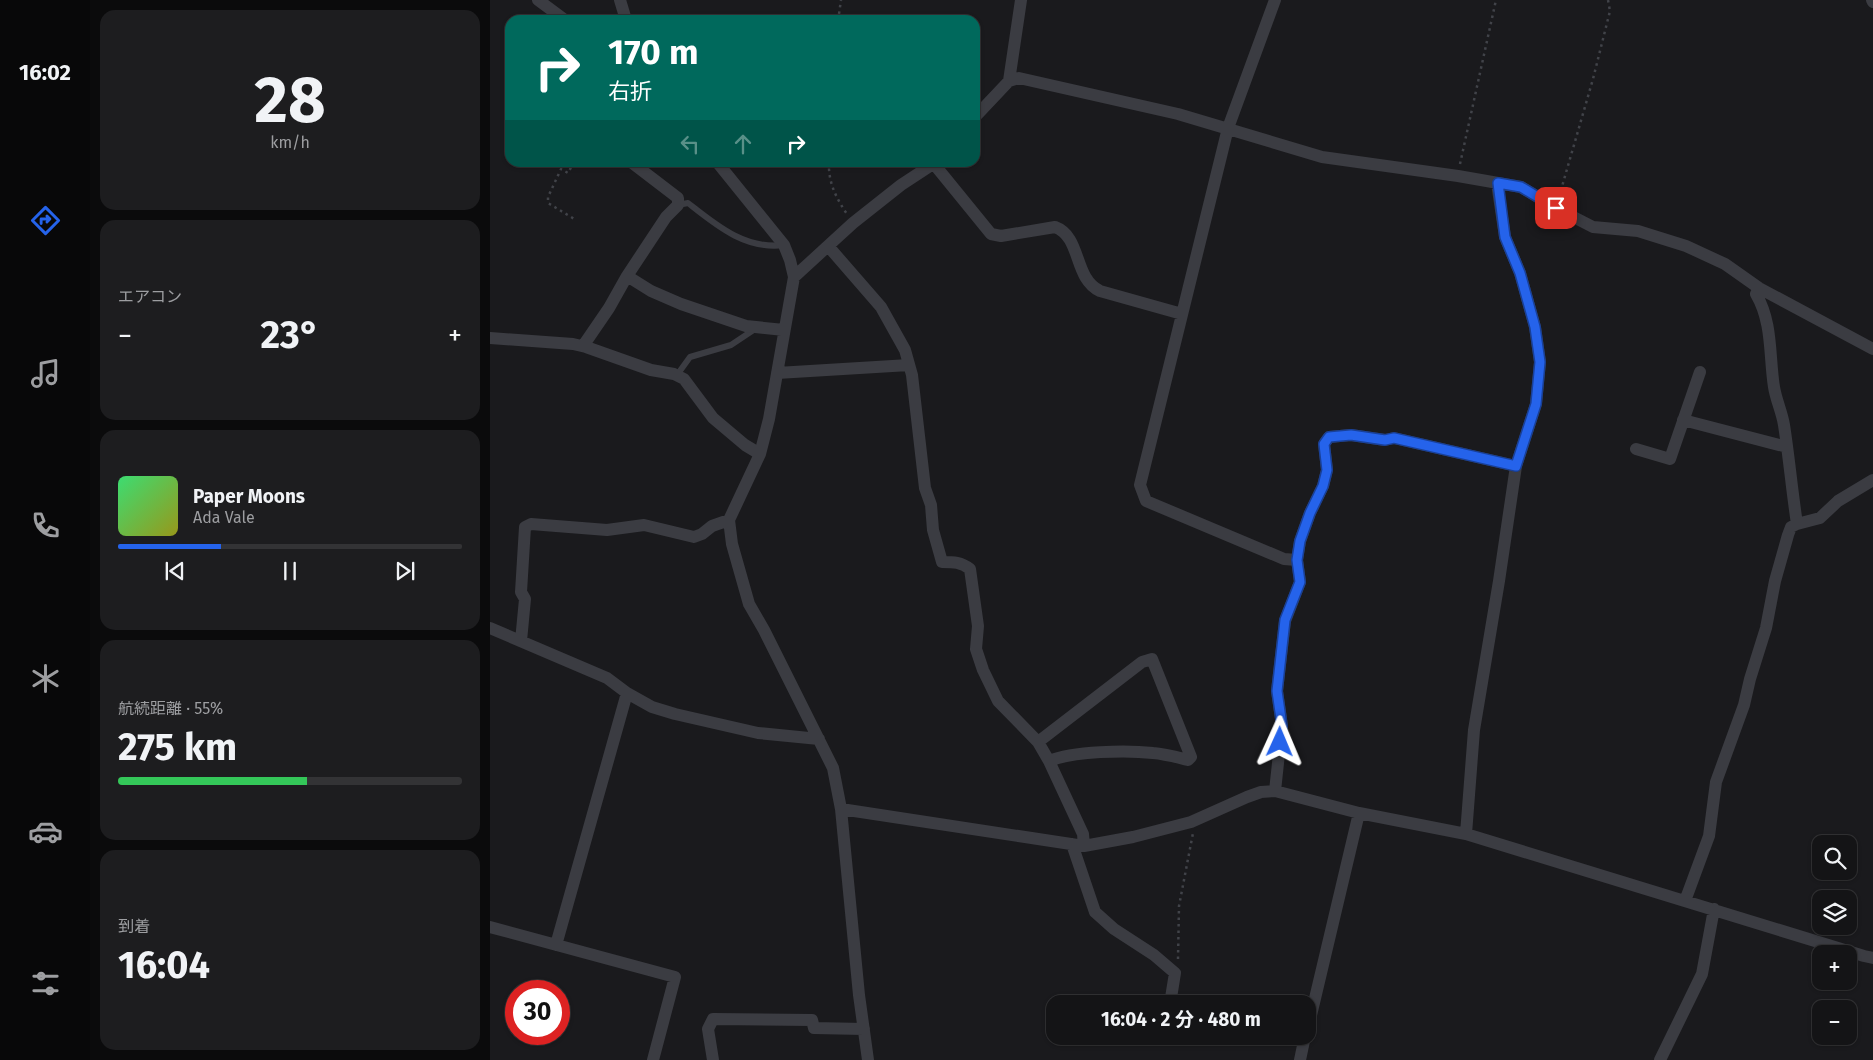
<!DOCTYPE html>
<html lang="ja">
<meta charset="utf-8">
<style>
:root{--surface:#141416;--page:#1d1d1f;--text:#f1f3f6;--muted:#9d9ea1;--line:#333335;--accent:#2563eb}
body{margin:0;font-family:"Fira Sans","Noto Sans JP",sans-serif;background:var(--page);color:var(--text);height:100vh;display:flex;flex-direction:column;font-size:19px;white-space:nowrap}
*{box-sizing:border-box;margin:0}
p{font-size:16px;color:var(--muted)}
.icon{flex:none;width:28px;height:28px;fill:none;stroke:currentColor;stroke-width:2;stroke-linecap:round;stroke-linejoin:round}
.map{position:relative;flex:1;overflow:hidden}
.panel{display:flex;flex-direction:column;gap:10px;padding:10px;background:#0b0b0c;width:400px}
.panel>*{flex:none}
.hud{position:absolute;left:15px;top:15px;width:475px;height:152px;border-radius:15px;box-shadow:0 1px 4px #0004,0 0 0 1px var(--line);background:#00695c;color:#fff;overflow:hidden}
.tools{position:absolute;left:1322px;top:835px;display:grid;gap:10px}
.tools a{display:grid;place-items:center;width:45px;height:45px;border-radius:10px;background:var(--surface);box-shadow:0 1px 4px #0004,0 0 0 1px var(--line);font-size:25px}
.speed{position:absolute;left:15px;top:980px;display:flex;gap:10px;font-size:25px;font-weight:700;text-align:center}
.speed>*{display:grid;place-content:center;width:65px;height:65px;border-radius:50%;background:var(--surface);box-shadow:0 1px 4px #0004,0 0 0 1px var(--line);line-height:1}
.speed .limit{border:8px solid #d22;background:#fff;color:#111}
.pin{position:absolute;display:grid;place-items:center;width:42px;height:42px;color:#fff;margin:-21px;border-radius:10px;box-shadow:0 2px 8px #0006}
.me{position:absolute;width:55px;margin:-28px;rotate:1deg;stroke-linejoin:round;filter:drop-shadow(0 0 4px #0008)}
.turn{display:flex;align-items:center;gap:18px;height:105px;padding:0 20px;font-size:22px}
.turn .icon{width:65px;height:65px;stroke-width:2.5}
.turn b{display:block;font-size:35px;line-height:42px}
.lanes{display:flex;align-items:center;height:48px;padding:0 20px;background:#0003;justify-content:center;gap:25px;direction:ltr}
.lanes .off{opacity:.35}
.big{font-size:38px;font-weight:700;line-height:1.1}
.panel .card{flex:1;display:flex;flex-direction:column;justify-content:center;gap:8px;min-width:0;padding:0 18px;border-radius:15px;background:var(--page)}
.panel .dial{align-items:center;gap:0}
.dial b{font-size:65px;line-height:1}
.song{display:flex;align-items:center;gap:15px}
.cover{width:60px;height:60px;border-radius:8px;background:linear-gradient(135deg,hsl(140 70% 55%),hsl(60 70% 35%))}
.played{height:5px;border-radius:2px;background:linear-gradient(90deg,var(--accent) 30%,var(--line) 30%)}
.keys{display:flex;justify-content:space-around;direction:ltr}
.heat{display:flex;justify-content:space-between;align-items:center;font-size:28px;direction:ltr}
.charge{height:8px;border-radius:4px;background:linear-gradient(90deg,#34c759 55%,var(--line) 0)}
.trip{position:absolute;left:556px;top:995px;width:270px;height:50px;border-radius:15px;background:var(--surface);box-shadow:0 1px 4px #0004,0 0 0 1px var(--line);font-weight:700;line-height:50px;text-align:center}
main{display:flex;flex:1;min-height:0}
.tabs{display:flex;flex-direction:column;width:90px;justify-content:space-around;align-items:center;background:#080809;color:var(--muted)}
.tabs .icon{width:35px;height:35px}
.tabs .on{color:var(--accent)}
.tabs b{font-size:22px;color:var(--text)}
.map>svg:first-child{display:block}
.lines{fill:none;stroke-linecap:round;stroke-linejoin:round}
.path{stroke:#414349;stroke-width:2.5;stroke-dasharray:2.5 4;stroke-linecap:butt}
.lane{stroke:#3b3c42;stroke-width:6}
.street{stroke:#3b3c42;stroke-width:12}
.route-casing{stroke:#184099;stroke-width:12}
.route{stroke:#2563eb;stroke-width:9}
</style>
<main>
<nav class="tabs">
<b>16:02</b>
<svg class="icon on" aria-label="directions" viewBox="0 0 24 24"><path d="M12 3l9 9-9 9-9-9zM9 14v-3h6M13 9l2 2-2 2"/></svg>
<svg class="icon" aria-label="music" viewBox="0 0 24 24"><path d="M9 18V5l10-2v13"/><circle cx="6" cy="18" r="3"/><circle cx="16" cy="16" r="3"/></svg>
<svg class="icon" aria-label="phone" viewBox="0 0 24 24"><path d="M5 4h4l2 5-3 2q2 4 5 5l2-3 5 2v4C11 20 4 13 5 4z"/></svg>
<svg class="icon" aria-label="climate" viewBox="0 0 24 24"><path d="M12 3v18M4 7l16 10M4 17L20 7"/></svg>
<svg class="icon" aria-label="car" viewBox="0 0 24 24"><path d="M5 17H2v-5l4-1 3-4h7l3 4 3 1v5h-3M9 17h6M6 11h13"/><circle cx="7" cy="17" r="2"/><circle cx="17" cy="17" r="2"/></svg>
<svg class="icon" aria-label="filters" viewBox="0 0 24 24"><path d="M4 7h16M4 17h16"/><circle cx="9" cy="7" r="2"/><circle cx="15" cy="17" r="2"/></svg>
</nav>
<section class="panel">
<div class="card dial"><b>28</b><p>km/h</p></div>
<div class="card"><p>エアコン</p>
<div class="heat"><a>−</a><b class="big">23°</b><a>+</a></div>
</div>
<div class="card">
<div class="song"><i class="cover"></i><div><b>Paper Moons</b><p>Ada Vale</p></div></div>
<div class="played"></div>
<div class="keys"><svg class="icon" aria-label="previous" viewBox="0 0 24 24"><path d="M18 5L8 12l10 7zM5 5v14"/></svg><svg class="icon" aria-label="pause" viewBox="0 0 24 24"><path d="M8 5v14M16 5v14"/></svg><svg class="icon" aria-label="next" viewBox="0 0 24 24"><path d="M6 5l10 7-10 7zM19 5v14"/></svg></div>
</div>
<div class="card"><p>航続距離 · 55%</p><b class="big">275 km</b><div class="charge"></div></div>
<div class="card"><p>到着</p><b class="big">16:04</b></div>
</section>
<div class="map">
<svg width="1383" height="1060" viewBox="0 0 1383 1060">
<rect width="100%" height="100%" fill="#1a1a1d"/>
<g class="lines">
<path class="path" d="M351,20L349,14L351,0
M84,162L78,173L71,169L58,197V203L86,220
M339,162C338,182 346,198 357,214
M970,164L1006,0
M1069,197L1103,79L1120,11L1118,0
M688,959L689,906L703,833"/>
<path class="lane" d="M188,205L198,203C226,225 255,250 294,245
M187,375L200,357L241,345L265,329"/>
<path class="street" d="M48,0L75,20
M130,0L136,20
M1382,0L1383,2
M519,81L531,0
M485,117L519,81L529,78L688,114L832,157L968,176L1031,187L1066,208L1103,227L1148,231L1196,246L1235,264L1269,288L1383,349
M141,162L188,198V205L176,217L137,276L161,291L191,304L256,326L294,330
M227,162L294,245L300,260L304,277L279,419L270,454L239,520L242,544L259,604L274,630L343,768L351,809L369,995L378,1060
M444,164L501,234L511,236L565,227C592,237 583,278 610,291L692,314
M338,246L391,307L415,350L422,375L435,488L441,505L443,530L452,562C464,562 471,562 480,569L488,626L486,649L493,670L508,701L548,742L559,761L593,834L594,846
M304,277L363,223L411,185L446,162
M1269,288L1266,294C1283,323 1279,356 1284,387C1286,400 1292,412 1294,425C1299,457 1302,491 1307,524
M0,338L83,344L96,347L161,370L184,374L194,379L223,418L255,445L270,454
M93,346L119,308L137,276
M287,373L419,365
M1193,420L1297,447
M1146,449L1180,459L1210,372
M807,560L810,541L820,513L833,486L837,470L834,444L839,437L861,435L895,440L904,438L1026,466
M0,628L117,678L137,693L162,707L185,714L268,733L329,739
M31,641L35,599L31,592L35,527L41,524L117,530L154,525L204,537L212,534L222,526L239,520
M548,742L652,662L662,659L701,757L698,760C686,757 675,754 663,753C637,750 583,751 559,761
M785,791L792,726L787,691L795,621L810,582L807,560L794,559L656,501L650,485L738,128L785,0
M351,809L594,846L643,837L701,822L757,797L771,792L785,791L869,813L976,834L1374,956L1383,958
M976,834L984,730L1009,581L1026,466L1046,404L1050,362L1045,327L1030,273L1015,237L1007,183
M582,844L605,912L624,929L664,955L685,973L680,1004
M1195,901L1219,836L1226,782L1254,705L1260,679L1276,628L1285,581L1298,535L1301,527L1307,524L1330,518L1348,501L1383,480
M0,927L185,977L163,1060
M66,945L137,693
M818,1028L869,813
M223,1060L218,1029L223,1019L322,1020L324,1028L374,1029
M810,1060L815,1036
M1170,1060L1212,974L1224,909"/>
</g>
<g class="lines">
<g class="route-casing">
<path id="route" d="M790,742L792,726L787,691L795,620L810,582L807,560L810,541L820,513L833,486L837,470L834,444L839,437L861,435L895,440L904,438L1026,466L1046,404L1050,362L1045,327L1030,273L1015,237L1008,183L1031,187L1066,208"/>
</g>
<use href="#route" class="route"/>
</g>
</svg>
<div class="tools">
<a><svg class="icon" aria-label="search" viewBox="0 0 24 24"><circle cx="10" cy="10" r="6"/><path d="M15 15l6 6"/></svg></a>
<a><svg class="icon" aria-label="layers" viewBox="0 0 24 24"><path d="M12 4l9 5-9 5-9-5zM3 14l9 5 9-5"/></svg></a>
<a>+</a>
<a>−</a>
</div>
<div class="speed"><div class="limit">30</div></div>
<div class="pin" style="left:1066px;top:208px;background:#d93025"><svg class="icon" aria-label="arrive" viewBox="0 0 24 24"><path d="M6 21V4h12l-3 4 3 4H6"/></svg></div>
<svg class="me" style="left:790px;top:742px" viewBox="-20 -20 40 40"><path d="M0-17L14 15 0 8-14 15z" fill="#2563eb" stroke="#fff" stroke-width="4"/></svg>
<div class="trip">16:04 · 2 分 · 480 m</div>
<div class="hud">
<div class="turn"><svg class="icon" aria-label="right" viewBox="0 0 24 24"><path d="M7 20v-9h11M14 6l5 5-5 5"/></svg><div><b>170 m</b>右折</div></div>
<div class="lanes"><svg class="icon off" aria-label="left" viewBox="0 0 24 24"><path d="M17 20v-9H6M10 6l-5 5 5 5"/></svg><svg class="icon off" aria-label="ahead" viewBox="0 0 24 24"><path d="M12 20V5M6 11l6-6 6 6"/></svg><svg class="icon" aria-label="right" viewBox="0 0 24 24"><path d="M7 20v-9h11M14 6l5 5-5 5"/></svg></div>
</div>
</div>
</main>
